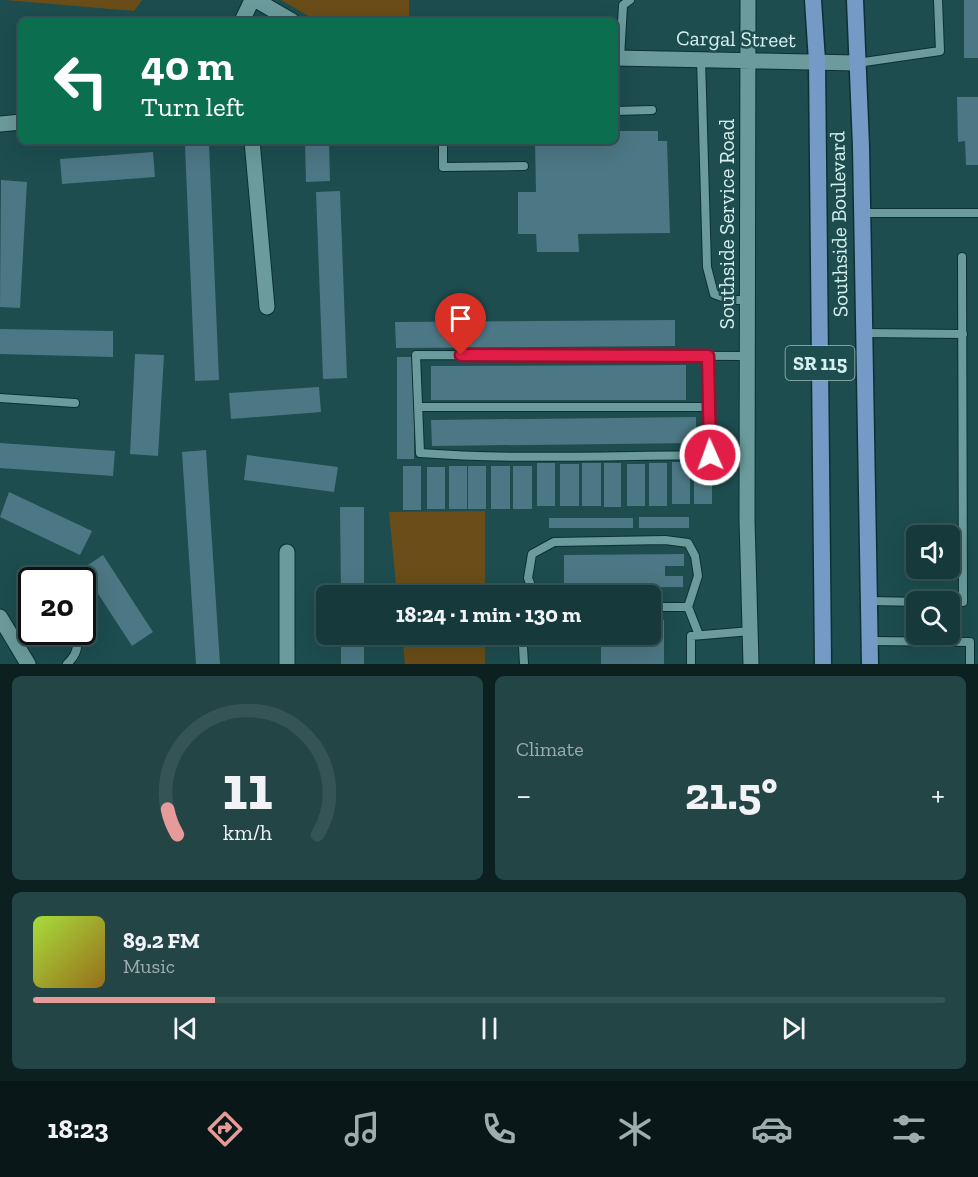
<!DOCTYPE html>
<meta charset="utf-8">
<style>
:root{--surface:#163a3b;--page:#234546;--text:#f1f3f6;--muted:#9eadaf;--line:#355455;--accent:#e69b98}
body{margin:0;font-family:"Zilla Slab",serif;background:var(--page);color:var(--text);height:100vh;display:flex;flex-direction:column;font-size:22px;white-space:nowrap}
*{box-sizing:border-box;margin:0}
p{font-size:20px;color:var(--muted)}
.icon{flex:none;width:33px;height:33px;fill:none;stroke:currentColor;stroke-width:2;stroke-linecap:round;stroke-linejoin:round}
.map{position:relative;height:664px;overflow:hidden}
.panel{display:flex;flex-direction:column;gap:12px;padding:12px;background:#0c2020;flex:1}
.panel>*{flex:none}
.guide{position:absolute;left:18px;top:18px;width:600px;height:126px;border-radius:9px;box-shadow:0 6px 24px #0002,0 0 0 2px var(--line);background:#0b6e4f;color:#fff;overflow:hidden}
.fabs{position:absolute;left:906px;top:525px;display:grid;gap:12px}
.fabs a{display:grid;place-items:center;width:54px;height:54px;border-radius:9px;background:var(--surface);box-shadow:0 6px 24px #0002,0 0 0 2px var(--line);font-size:30px}
.speed{position:absolute;left:18px;top:567px;display:flex;gap:12px;font-size:30px;font-weight:700;text-align:center}
.speed>*{display:grid;place-content:center;width:78px;height:78px;border-radius:50%;background:var(--surface);box-shadow:0 6px 24px #0002,0 0 0 2px var(--line);line-height:1}
.speed .limit{border:3px solid #111;border-radius:9px;background:#fff;color:#111}
.pin{position:absolute;display:grid;place-items:center;width:51px;height:51px;color:#fff;margin:-62px -26px;border-radius:50% 50% 50% 0;rotate:-45deg;box-shadow:0 0 6px #0007}
.pin .icon{rotate:45deg}
.me{position:absolute;width:66px;margin:-33px;rotate:358deg;stroke-linejoin:round;filter:drop-shadow(0 0 4px #0008)}
.turn{display:flex;align-items:center;gap:21px;height:126px;padding:0 24px;font-size:27px}
.turn .icon{width:78px;height:78px;stroke-width:2.5}
.turn b{display:block;font-size:42px;line-height:51px}
.big{font-size:45px;font-weight:700;line-height:1.1}
.panel .widget{flex:1;display:flex;flex-direction:column;justify-content:center;gap:9px;min-width:0;padding:0 21px;border-radius:9px;background:var(--page)}
.panel .dial{align-items:center;gap:0}
.dial svg{height:156px;overflow:visible;fill:none;stroke:var(--line);stroke-width:7;stroke-linecap:round;text-anchor:middle}
.dial text{fill:var(--text);stroke:none}
.song{display:flex;align-items:center;gap:18px}
.cover{width:72px;height:72px;border-radius:9px;background:linear-gradient(135deg,hsl(80 70% 55%),hsl(40 70% 35%))}
.played{height:6px;border-radius:3px;background:linear-gradient(90deg,var(--accent) 20%,var(--line) 20%)}
.keys{display:flex;justify-content:space-around;direction:ltr}
.heat{display:flex;justify-content:space-between;align-items:center;font-size:33px;direction:ltr}
.panel .tiles{flex:1;display:grid;gap:12px;grid-template-columns:1fr 1fr}
.widget:last-child{grid-column:span 2}
.trip{position:absolute;left:316px;top:585px;width:345px;height:60px;border-radius:9px;background:var(--surface);box-shadow:0 6px 24px #0002,0 0 0 2px var(--line);font-weight:700;line-height:60px;text-align:center}
.dock{display:flex;height:96px;justify-content:space-around;align-items:center;background:#091718;color:var(--muted)}
.dock .icon{width:42px;height:42px}
.dock .on{color:var(--accent)}
.dock b{font-size:27px;color:var(--text)}
.map>svg:first-child{display:block}
.green{fill:#6a4d18}
.building{fill:#4c7784}
.lines{fill:none;stroke-linecap:round;stroke-linejoin:round}
.service-casing{stroke:#0c3133;stroke-width:10}
.minor-casing{stroke:#0c3133;stroke-width:17}
.trunk-casing{stroke:#0c3133;stroke-width:19}
.service{stroke:#6b9b9c;stroke-width:8}
.minor{stroke:#6b9b9c;stroke-width:15}
.trunk{stroke:#749ac6;stroke-width:16}
.route-casing{stroke:#92132f;stroke-width:15}
.route{stroke:#e11d48;stroke-width:10}
.labels{text-anchor:middle;stroke-width:5;stroke-linejoin:round;paint-order:stroke}
.shield{fill:#1d4d4f;stroke:#9ebebf;stroke-width:1.5}
.shield-label{font-size:20px;font-weight:bold;fill:#d6efef}
.street-label{font-size:21px;fill:#d6efef;stroke:#1d4d4f}
</style>
<div class="map">
<svg width="978" height="664" viewBox="0 0 978 664">
<rect width="100%" height="100%" fill="#1d4d4f"/>
<path class="green" d="M5,0H142L134,11Z
M281,0H409V21H317Z
M485,511V595H397L389,512Z
M402,635H485V664H405Z"/>
<path class="building" d="M964,0H978V58H964Z
M957,97H978V165H966L965,141L958,142Z
M615,131H658V141H667L670,233L578,234L579,252H537L536,234H518V192H536L535,141H615Z
M305,141H329L330,181L306,182Z
M209,145L219,380L195,381L185,146Z
M153,152L155,177L62,184L60,159Z
M1,180L27,182L20,308L0,307Z
M340,191L347,378L323,379L316,192Z
M675,320V346L396,348L395,322Z
M0,329L113,331V357L0,354Z
M135,354L164,355L158,456L130,454Z
M397,357H414V459H397Z
M686,365V400H431V366Z
M319,387L321,412L231,419L229,393Z
M696,417V443L432,446L431,420Z
M0,443L115,451L113,476L0,468Z
M206,450L220,664H196L182,452Z
M247,455L338,467L334,492L244,480Z
M672,462H690V504H672Z
M694,462H712V504H694Z
M537,463H555V506H537Z
M582,463H601V506H582Z
M604,463H621V507H604Z
M649,463H667V506H649Z
M560,464H579V506H560Z
M627,464H645V506H627Z
M403,466H421V510H403Z
M449,466H467V509H449Z
M468,466H486V509H468Z
M491,466H510V509H491Z
M513,466H532V509H513Z
M427,467H445V509H427Z
M9,492L92,531L80,555L0,517Z
M340,507H364V596H341Z
M639,517H689V528H639Z
M549,518H633V528H549Z
M684,554V566H665V576H683V587L564,588V555Z
M103,555L153,632L132,646L82,569Z
M651,620H664V664H601V634H651Z
M341,634H364V664H341Z"/>
<g class="lines">
<g class="service-casing">
<path id="service" d="M620,58L623,5L630,0
M701,59L707,267L714,294L730,300H748
M857,63L940,51L938,0
M615,111L652,110
M443,141V167L524,166
M862,213H978
M864,333L963,334
M707,356L710,455
M0,398L75,403
M418,407H709
M747,455C638,454 529,461 420,453L416,355L749,356
M39,577L41,580
M535,596L528,578L532,554L554,542L665,540L688,543L695,556L698,576L688,607L699,635
M869,601L922,602
M950,602H963L962,257
M651,607H688
M870,641L970,642V664
M523,647L524,664
M67,664C77,655 80,644 74,632
M691,664V636L751,631"/>
</g>
<g class="minor-casing">
<path id="minor" d="M256,0L292,21
M748,0L747,520L751,664
M242,21L252,0
M615,58L857,63
M0,124L21,122
M252,141L267,307
M287,552V664
M0,617L28,664"/>
</g>
<g class="trunk-casing">
<path id="trunk" d="M813,0L817,61L823,664
M855,0L861,146L870,664"/>
</g>
<use href="#service" class="service"/>
<use href="#minor" class="minor"/>
<use href="#trunk" class="trunk"/>
</g>
<g class="lines">
<g class="route-casing">
<path id="route" d="M461,355L708,356L710,455"/>
</g>
<use href="#route" class="route"/>
</g>
<g class="labels">
<rect class="shield" x="785.5" y="346" width="69" height="34" rx="4.5"/>
<g class="shield-label">
<text x="820" y="370">SR 115</text>
</g>
<g class="street-label">
<text transform="translate(736 39) rotate(1)" y="7">Cargal Street</text>
<text transform="translate(727 224) rotate(-90)" y="7">Southside Service Road</text>
<text transform="translate(839 224) rotate(-91)" y="7">Southside Boulevard</text>
</g>
</g>
</svg>
<div class="fabs">
<a><svg class="icon" aria-label="sound" viewBox="0 0 24 24"><path d="M4 9h4l5-4v14l-5-4H4zM17 9q2 3 0 6"/></svg></a>
<a><svg class="icon" aria-label="search" viewBox="0 0 24 24"><circle cx="10" cy="10" r="6"/><path d="M15 15l6 6"/></svg></a>
</div>
<div class="speed"><div class="limit">20</div></div>
<div class="pin" style="left:461px;top:355px;background:#d93025"><svg class="icon" aria-label="arrive" viewBox="0 0 24 24"><path d="M6 21V4h12l-3 4 3 4H6"/></svg></div>
<svg class="me" style="left:710px;top:455px" viewBox="-20 -20 40 40"><circle r="17" fill="#e11d48" stroke="#fff" stroke-width="3"/><path d="M0-11L8 9 0 5-8 9z" fill="#fff"/></svg>
<div class="trip">18:24 · 1 min · 130 m</div>
<div class="guide">
<div class="turn"><svg class="icon" aria-label="left" viewBox="0 0 24 24"><path d="M17 20v-9H6M10 6l-5 5 5 5"/></svg><div><b>40 m</b>Turn left</div></div>
</div>
</div>
<section class="panel">
<div class="tiles">
<div class="widget dial"><svg viewBox="0 0 100 80">
<path d="M14 69A42 42 0 1 1 86 69"/>
<path d="M14 69A42 42 0 0 1 9 56" stroke="#e69b98"/>
<text x="50" y="56" font-size="32" font-weight="700">11</text>
<text x="50" y="72" font-size="11">km/h</text>
</svg></div>
<div class="widget"><p>Climate</p>
<div class="heat"><a>−</a><b class="big">21.5°</b><a>+</a></div>
</div>
<div class="widget">
<div class="song"><i class="cover"></i><div><b>89.2 FM</b><p>Music</p></div></div>
<div class="played"></div>
<div class="keys"><svg class="icon" aria-label="previous" viewBox="0 0 24 24"><path d="M18 5L8 12l10 7zM5 5v14"/></svg><svg class="icon" aria-label="pause" viewBox="0 0 24 24"><path d="M8 5v14M16 5v14"/></svg><svg class="icon" aria-label="next" viewBox="0 0 24 24"><path d="M6 5l10 7-10 7zM19 5v14"/></svg></div>
</div>
</div>
</section>
<nav class="dock">
<b>18:23</b>
<svg class="icon on" aria-label="directions" viewBox="0 0 24 24"><path d="M12 3l9 9-9 9-9-9zM9 14v-3h6M13 9l2 2-2 2"/></svg>
<svg class="icon" aria-label="music" viewBox="0 0 24 24"><path d="M9 18V5l10-2v13"/><circle cx="6" cy="18" r="3"/><circle cx="16" cy="16" r="3"/></svg>
<svg class="icon" aria-label="phone" viewBox="0 0 24 24"><path d="M5 4h4l2 5-3 2q2 4 5 5l2-3 5 2v4C11 20 4 13 5 4z"/></svg>
<svg class="icon" aria-label="climate" viewBox="0 0 24 24"><path d="M12 3v18M4 7l16 10M4 17L20 7"/></svg>
<svg class="icon" aria-label="car" viewBox="0 0 24 24"><path d="M5 17H2v-5l4-1 3-4h7l3 4 3 1v5h-3M9 17h6M6 11h13"/><circle cx="7" cy="17" r="2"/><circle cx="17" cy="17" r="2"/></svg>
<svg class="icon" aria-label="filters" viewBox="0 0 24 24"><path d="M4 7h16M4 17h16"/><circle cx="9" cy="7" r="2"/><circle cx="15" cy="17" r="2"/></svg>
</nav>
